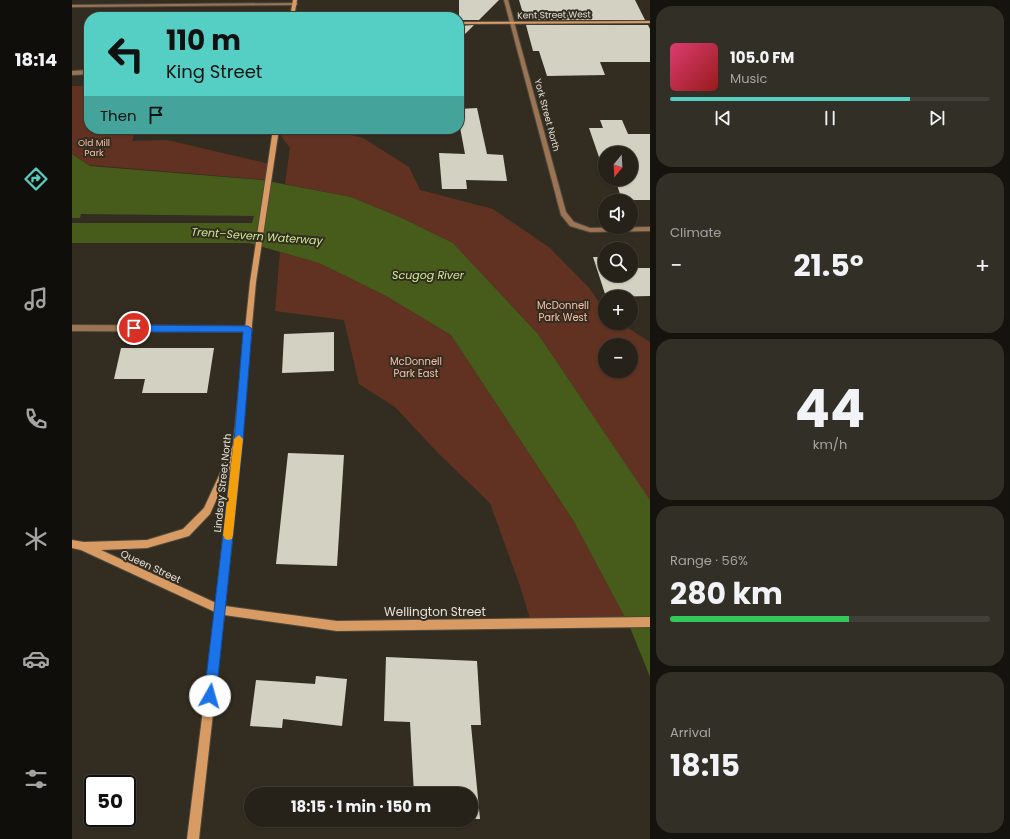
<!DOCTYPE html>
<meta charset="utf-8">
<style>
:root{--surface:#262219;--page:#322f26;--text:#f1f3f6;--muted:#a4a4a2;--line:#423f38;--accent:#55cec4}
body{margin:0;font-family:Poppins,sans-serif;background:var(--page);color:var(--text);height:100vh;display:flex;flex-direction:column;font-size:15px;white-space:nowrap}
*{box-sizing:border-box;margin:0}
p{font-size:13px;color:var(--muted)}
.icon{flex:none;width:22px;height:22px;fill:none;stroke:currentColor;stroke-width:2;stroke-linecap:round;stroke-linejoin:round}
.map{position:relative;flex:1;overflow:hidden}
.details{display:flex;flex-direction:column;gap:6px;padding:6px;background:#15130e;width:360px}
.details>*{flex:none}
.banner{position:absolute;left:12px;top:12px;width:380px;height:122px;border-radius:16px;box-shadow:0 1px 3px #0004,0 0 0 1px var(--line);background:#55cec4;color:#111;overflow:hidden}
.needle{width:26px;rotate:198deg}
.tools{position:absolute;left:526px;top:146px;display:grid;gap:8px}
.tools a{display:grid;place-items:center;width:40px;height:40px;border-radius:50%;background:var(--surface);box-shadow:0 1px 3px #0004,0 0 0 1px var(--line);font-size:20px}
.speed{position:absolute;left:12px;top:775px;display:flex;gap:8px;font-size:20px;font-weight:700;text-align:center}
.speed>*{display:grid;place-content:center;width:52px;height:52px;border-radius:50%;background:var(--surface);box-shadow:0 1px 3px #0004,0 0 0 1px var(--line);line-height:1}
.speed .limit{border:2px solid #111;border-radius:6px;background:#fff;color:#111}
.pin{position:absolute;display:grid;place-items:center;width:34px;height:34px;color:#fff;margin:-17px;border:2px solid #fff;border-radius:50%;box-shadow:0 1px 4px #0007}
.me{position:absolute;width:44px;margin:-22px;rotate:7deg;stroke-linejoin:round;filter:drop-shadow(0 0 3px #0008)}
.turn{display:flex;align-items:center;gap:14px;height:84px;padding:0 16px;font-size:18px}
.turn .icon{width:52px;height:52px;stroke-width:2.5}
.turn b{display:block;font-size:28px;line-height:34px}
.then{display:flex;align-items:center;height:38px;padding:0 16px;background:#0003;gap:8px;font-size:15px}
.big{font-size:30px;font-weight:700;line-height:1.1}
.details .card{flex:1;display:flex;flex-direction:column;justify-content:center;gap:6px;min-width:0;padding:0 14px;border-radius:16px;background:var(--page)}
.details .dial{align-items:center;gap:0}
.dial b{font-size:52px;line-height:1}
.song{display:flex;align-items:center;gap:12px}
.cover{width:48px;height:48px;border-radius:6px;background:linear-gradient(135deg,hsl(340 70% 55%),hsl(0 70% 35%))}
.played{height:4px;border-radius:2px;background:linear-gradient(90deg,var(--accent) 75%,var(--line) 75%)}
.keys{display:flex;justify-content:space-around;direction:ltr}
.heat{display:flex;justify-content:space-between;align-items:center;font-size:22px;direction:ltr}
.charge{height:6px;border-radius:3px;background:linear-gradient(90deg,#34c759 56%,var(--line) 0)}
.trip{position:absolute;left:172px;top:787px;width:234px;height:40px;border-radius:20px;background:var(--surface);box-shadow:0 1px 3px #0004,0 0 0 1px var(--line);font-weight:700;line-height:40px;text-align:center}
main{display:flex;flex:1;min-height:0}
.dock{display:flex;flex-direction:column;width:72px;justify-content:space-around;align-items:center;background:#0f0e0a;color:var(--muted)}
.dock .icon{width:28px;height:28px}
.dock .current{color:var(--accent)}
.dock b{font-size:18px;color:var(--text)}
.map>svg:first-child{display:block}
.green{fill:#613221;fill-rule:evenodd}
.water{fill:#475b1b}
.building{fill:#d3d1c1}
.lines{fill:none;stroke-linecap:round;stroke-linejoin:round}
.minor-casing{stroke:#4f4a3e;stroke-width:2}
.secondary-casing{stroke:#4f4a3e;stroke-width:2}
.minor{fill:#9b7453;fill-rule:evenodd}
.secondary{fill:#d99b64;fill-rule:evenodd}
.route{fill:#1a73e8;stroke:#114b97}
.slow{fill:#f59e0b}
.labels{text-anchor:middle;stroke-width:4;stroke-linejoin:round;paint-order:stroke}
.far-street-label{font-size:9px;fill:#e5e1d9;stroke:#332d21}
.far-park-label{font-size:9px;fill:#f9bfaa;stroke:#332d21}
.park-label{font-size:10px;fill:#f9bfaa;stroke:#332d21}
.street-label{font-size:10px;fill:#e5e1d9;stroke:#332d21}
.water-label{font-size:11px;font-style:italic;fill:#caea8f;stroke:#332d21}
.near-street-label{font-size:12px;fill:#e5e1d9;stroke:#332d21}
</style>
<main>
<nav class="dock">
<b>18:14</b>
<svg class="icon current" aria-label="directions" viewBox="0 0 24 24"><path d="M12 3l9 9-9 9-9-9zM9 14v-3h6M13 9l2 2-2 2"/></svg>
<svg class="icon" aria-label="music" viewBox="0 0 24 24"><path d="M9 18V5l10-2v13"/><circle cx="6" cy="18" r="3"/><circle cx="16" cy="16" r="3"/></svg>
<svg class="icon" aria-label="phone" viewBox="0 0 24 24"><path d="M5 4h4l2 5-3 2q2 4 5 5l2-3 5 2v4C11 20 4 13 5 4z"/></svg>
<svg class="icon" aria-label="climate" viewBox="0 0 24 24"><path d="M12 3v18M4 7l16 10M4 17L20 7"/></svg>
<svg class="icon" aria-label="car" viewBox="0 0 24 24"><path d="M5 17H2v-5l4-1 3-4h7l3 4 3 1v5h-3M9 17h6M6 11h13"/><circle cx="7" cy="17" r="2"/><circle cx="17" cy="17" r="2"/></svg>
<svg class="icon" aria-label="filters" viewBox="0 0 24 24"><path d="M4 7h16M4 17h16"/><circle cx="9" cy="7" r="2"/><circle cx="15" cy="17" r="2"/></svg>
</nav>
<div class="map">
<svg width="578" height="839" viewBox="0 0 578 839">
<rect width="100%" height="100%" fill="#332d21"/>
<path class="green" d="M0,86H17V129H32L31,134H62L60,141L95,140L198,164L196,180L17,165L0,154Z
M204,129H255L291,138L337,167L348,190L421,209L478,248L518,289L533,311V323H548L578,342V500L466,334L381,243L330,218L279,197L213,184L218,148ZM533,345H559V371H533Z
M208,252L247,263L314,296L379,335L501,520L557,625H460L447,583L418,503L366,453L323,407L287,384L272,320L203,311Z"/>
<path class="water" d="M0,154L18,166L190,180L279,197L330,218L381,243L466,334L578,500V677L557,625L501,520L379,335L314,296L247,263L177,243H0V223H180L182,216L9,214L8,218H0Z"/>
<path class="building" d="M387,0H427L407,20H387Z
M447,0H563L573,20H453Z
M402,25L387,40V26Z
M454,25H576L578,29V62H528L533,75L475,76L467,51H461Z
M405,108L415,154L431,155L435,181L394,180L395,189H370L367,153L393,154L387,122V109Z
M528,120H550L556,134H578V200H550L543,179H559V153H533V160H528L517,128H531Z
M521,257H533V275H559V268H578V296L534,297Z
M262,332V371L210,373L212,334Z
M49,348H142L135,393H70L73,379H42Z
M216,453L272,455L265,566L204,564Z
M314,657L405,661L409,725H399L408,819H399V794H342L338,722L312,721Z
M244,676L275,679L270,726L211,719L210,728L178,726L184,680L243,684Z"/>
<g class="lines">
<g class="minor-casing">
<path id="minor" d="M432,0H436L494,212L502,222L518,228L578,227V231L518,232L498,226L489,215Z
M225,3V5H223L0,7V5Z
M17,70V74L0,75V71Z
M0,325L176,326L180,329L176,332L0,331Z"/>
</g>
<g class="secondary-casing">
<path id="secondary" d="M221,0H225L222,17H218Z
M578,21V23L387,24V22Z
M201,129H207L184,282L161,530L153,606L265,621L578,617V627L265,631L152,615L127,839H115L143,612L9,550L0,548V540L12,542L75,540L111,529L132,508L161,445L178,282ZM159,467L144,603L29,550L75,548L117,536L138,514Z"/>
</g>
<use href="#minor" class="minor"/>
<use href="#secondary" class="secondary"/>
</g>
<path class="route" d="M62,325L176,326L180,329L171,441L144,696L142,701L138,702L134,701L132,696L162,441L171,332H62L58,328Z"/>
<path class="slow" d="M167,435L171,439L161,535L160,539L156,540L153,539L151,535L162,439Z"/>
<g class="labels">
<g class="far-street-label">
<text transform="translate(482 15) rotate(-1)" y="3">Kent Street West</text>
<text transform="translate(475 115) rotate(75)" y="3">York Street North</text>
</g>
<g class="far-park-label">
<text x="22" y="146">Old Mill<tspan x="22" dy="10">Park</tspan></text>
</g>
<g class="park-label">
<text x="491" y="309">McDonnell<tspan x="491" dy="12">Park West</tspan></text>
<text x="344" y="365">McDonnell<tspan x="344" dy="12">Park East</tspan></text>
</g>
<g class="street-label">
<text transform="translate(150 483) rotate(-84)" y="4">Lindsay Street North</text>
<text transform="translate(79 566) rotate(25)" y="4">Queen Street</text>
</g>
<g class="water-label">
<text transform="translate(185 236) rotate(4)" y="4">Trent–Severn Waterway</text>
<text x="356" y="279">Scugog River</text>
</g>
<g class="near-street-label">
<text x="363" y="616">Wellington Street</text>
</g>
</g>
</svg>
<div class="tools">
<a><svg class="needle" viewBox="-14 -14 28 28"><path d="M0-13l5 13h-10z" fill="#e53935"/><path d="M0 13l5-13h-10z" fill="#a4a4a2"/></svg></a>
<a><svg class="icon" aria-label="sound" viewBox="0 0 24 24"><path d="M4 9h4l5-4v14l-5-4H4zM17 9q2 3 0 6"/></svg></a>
<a><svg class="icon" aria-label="search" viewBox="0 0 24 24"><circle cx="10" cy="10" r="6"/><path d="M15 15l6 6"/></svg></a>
<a>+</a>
<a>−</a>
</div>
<div class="speed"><div class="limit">50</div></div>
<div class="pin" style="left:62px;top:328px;background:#d93025"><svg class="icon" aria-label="arrive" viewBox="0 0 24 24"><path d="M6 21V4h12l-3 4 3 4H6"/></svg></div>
<svg class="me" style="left:138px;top:696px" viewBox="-20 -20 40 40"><circle r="19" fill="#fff"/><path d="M0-13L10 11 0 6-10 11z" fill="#1a73e8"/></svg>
<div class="trip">18:15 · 1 min · 150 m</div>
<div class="banner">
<div class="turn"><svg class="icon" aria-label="left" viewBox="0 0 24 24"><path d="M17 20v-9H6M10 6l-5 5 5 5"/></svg><div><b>110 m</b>King Street</div></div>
<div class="then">Then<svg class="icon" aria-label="arrive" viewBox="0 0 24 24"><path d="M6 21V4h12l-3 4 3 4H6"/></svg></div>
</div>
</div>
<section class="details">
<div class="card">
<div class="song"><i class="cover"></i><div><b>105.0 FM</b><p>Music</p></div></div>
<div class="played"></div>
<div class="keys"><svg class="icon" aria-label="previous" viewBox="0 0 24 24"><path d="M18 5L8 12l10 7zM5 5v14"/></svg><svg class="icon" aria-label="pause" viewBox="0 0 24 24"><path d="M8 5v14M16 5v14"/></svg><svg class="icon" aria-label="next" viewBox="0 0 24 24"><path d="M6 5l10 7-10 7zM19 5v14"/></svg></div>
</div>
<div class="card"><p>Climate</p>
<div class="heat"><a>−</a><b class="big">21.5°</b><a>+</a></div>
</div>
<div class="card dial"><b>44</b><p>km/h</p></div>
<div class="card"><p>Range · 56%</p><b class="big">280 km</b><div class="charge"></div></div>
<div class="card"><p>Arrival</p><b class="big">18:15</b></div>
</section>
</main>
